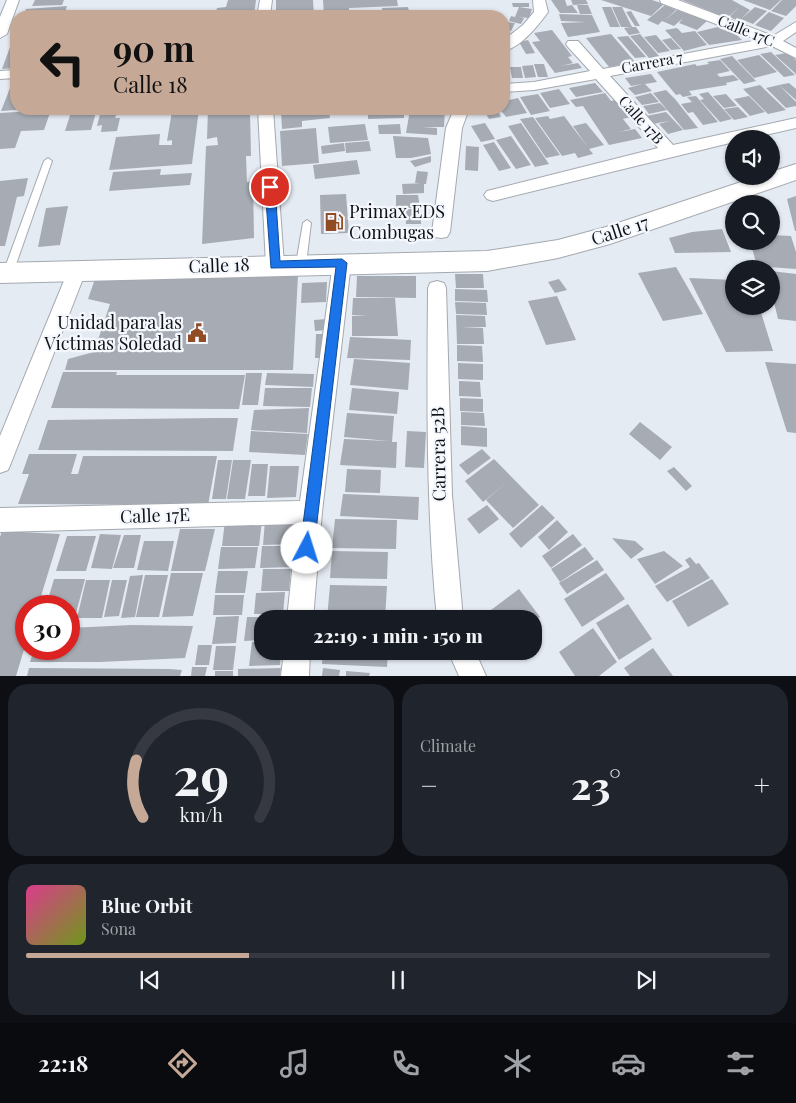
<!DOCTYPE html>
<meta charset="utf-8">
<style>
:root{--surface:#171b24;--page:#20242c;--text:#f1f3f6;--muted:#9ea1a6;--line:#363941;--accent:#c6a897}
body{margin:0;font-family:"Playfair Display",serif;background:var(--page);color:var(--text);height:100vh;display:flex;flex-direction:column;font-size:19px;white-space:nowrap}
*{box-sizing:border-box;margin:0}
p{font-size:16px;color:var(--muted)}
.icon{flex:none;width:28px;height:28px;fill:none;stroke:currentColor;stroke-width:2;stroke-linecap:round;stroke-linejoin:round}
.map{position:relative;height:676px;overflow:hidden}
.drawer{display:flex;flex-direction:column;gap:8px;padding:8px;background:#0d0f14;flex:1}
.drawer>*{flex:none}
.top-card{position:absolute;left:10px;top:10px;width:500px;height:105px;border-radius:20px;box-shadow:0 1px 4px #0004;background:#c6a897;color:#111;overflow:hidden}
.tools{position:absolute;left:725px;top:130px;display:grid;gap:10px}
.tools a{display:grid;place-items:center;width:55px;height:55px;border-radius:50%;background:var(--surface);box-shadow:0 1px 4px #0004;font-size:25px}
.speed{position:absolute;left:15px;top:595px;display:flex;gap:10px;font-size:25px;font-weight:700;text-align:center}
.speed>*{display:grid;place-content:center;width:65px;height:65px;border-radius:50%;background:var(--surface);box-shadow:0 1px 4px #0004;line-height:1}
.speed .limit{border:8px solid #d22;background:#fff;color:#111}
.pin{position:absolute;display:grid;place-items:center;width:42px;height:42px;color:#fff;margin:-21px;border:2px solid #fff;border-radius:50%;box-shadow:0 1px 5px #0007}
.me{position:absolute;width:55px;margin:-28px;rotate:5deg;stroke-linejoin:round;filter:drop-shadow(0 0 4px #0008)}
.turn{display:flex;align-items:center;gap:18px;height:105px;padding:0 20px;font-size:22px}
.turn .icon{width:65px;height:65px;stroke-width:2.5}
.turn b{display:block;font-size:35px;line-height:42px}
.big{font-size:38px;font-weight:800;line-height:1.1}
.drawer .card{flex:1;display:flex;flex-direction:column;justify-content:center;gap:8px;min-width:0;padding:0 18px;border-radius:20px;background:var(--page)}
.drawer .dial{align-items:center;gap:0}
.dial svg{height:130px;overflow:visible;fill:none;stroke:var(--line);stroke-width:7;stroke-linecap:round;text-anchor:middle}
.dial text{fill:var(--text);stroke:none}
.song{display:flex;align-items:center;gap:15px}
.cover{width:60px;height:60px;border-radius:8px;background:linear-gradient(135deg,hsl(330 70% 55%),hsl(80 70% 35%))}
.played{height:5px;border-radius:2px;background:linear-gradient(90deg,var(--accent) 30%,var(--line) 30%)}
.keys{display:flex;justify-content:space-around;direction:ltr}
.heat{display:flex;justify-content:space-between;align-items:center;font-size:28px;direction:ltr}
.drawer .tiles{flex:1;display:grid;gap:8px;grid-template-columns:1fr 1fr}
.card:last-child{grid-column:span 2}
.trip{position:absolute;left:254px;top:610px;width:288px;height:50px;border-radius:20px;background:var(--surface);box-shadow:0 1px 4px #0004;font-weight:800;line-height:50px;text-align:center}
.tab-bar{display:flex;height:80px;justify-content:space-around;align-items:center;background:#090b0e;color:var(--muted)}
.tab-bar .icon{width:35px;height:35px}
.tab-bar .current{color:var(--accent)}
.tab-bar b{font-size:22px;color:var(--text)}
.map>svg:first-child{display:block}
.building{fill:#a7acb4}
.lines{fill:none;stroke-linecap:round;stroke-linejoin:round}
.lane-casing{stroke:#a4a9b0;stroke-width:2}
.street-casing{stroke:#a4a9b0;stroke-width:2}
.secondary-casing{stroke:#a4a9b0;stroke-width:2}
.lane{fill:#fff;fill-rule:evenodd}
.street{fill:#fff;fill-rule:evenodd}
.secondary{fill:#fff;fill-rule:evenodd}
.route{fill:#1a73e8;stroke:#114b97}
.labels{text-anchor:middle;stroke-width:4.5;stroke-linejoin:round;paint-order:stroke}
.far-street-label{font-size:15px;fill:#101214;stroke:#f4f8fe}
.poi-label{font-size:18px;fill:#101214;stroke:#f4f8fe;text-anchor:start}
.street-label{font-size:18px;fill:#101214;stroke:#f4f8fe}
</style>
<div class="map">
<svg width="796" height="676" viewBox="0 0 796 676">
<rect width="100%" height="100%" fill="#e5ebf3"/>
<path class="building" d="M35,0H64L62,5L32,6Z
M228,0H256L254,16H215L217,8L226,7Z
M276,0H313L314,16L276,15Z
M323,0H397L398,6L349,8V14L324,15Z
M551,0H565L567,6L572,5L578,13H560Z
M571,0H586L588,4L573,5Z
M601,0H652L664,4L651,16Z
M682,0H732L750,10L739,21L729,17L739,7L727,18Z
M743,0H781L770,10Z
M782,0H796V6L786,16L771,11Z
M512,3H529V7H513Z
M577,5H588L592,14H580Z
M665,5L676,10L664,21L677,10L707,21L697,30L679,23L683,18L674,26L662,21L658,25L647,20Z
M67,6L64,16H24L26,9Z
M408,7L410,16H383L382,8Z
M519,7L532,9L529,18L519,17L524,18L521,24L509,21L511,16L515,17Z
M602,7H611L620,27H610Z
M612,7H622L632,27H621Z
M755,7L767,11L753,24L741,19Z
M631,11L640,26H635L626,12Z
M455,12H469V16H455Z
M769,12L784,18L771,31L755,25Z
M559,14L592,15L600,32L568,37L561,23L586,22L561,21Z
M505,22L515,23L511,31L504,30Z
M726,25L742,40L709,45L697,32Z
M631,27H636L640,33L629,35L624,28Z
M677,28L682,33L695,31L707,45L684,51L665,30Z
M552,30L572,56L568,57L573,63L561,66L578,63L582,68L555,73L532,42L540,41L534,33Z
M16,31V68L2,69L6,58Z
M611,34L635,62L609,67L586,38Z
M640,34L659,56L649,58L630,36Z
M656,35L670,51L658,53L644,37Z
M628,36L646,57L635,58L617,37Z
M671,38L681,49L671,50L662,40Z
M528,40L535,53L526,54L519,42Z
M771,52L795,75L784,77L760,54Z
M787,53L796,60V74L775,55Z
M759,55L777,72L754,78L737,60Z
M732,56L756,81L744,84L720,59Z
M720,60L730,71L717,74L720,77L733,75L739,80L726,83L727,85L689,91L692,95L683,97L680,94L676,95L657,72L695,64L697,66L709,64L707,62Z
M504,61L508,62L510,80L504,79Z
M534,64H544L548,77H538Z
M533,65L536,77L525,78L522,66Z
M510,67H521L523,78H512Z
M651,74L657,82L645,84L652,91L635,95L628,88L642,84L631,86L625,78Z
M16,82V110L1,111L12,83Z
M595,83L603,92L576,97L569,88Z
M789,83L796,89V100L779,85Z
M760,85L786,110L768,114L743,89Z
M779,85L796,102V106L786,108L766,88Z
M559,89L570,104L550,108L540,93Z
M666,90L675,99L698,128L684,130L653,93Z
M708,92L732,119L720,122L700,100L704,99L699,94Z
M605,93L611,101L615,100L631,117L623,119L631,129L619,132L635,129L642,138L609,145L583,106L576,107L570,100Z
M651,93L659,102L642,105L635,97Z
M538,94L550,111L531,115L520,97Z
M726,94L737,106L724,108L713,96Z
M696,96L718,122L703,125L693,112L688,113L681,104L692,102L687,97Z
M749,96L765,112L750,116L734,99Z
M518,98L527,113L506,117L500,109H504V101Z
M660,103L667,110L649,114L643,106Z
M738,107L748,117L734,120L724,109Z
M72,109H97L91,130L65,131Z
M121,109H138L137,113L120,114Z
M146,109H199L192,164L109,170L116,137L160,134L159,145H172V140L167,141L172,111L145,113Z
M208,109H254V111L250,112L251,156H246L247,182L253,181L254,238L202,244L206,146L218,145L217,137L207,139Z
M305,109H329L330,118L302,121V127L282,129L281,111Z
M368,109H404V118L368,119Z
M445,109L444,127H423L437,128V135L406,133L410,110Z
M483,109H497L501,117L489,119Z
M51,110L44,130L21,131L15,148L0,149V113Z
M666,112L683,130L668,134L659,124L669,121L653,124L646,116Z
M117,113L115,118H120L117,131L101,132L102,125L97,126L100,114Z
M548,116L550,119L564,116L593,154L578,158L575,153L562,156L535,118Z
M533,117L560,155L546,158L520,119Z
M485,123L495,139L481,142L471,126Z
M521,123L549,164L535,167L508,126Z
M586,123L604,145L589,149L573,126Z
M365,124L368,140L330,143L328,127Z
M400,124L401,134H379L378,125Z
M316,128L319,163L282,166L280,131Z
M393,136L428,138L431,154L411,158H396Z
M511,136L531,165L516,169L496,140Z
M369,141L371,151L346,153L345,143Z
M494,142L511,168L499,171L483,145Z
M344,143L345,151L322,154L321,146Z
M466,146L479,147L478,171L465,170Z
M431,156V162L415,167L410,161Z
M357,160L360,174L315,179L313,165Z
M161,169L160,175L192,173L190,185L109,191L113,172Z
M417,171L428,172L426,184L415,183Z
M28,178L24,196L17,197L5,246H0V181Z
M424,183V193L403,194L402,184Z
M346,194L349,233L321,234L320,195Z
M396,195H418L420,208H396Z
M796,196V231H795L787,199Z
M68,206L60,245L38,247L46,208Z
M406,209H421V224H406Z
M722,229L731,252L675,253L669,238L692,232Z
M771,235L791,236L796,252V269L757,266L750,241H771Z
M676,267L703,314L663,321L638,273Z
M771,271L796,274V321L778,319L771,290Z
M455,274H483L484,288H456Z
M298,275L293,370H65L68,359L94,352L110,304L88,299L95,279Z
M357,276H416V298L356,297Z
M689,278L734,280V306H759L773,351L726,352Z
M559,279L567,290L555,293L548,282Z
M327,282L326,302L301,303L302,283Z
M455,289L487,290L488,302L455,301Z
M557,296L576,340L546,345L528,301Z
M353,298H395L398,336H352V316H367L352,315Z
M455,302L486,303L487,315L456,314Z
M456,315L485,316L486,327H461L483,328L484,344H457Z
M327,319L328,330L315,331L314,320Z
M316,334H323L322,358H315Z
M350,337L411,340L410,360L347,358Z
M457,345L482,346L483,362L457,361Z
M354,359L410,363L408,390L350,385Z
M765,362L796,364V433L787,432Z
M458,363L483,364V380L458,379Z
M63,372H117L116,375H245L239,409L51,408Z
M246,373H262L258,405H242Z
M267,373L314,374L313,387L265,385Z
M459,381L480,382L481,397L459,396Z
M265,388H312L310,407L263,406Z
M352,388L399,392L397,414L349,410Z
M460,398L483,399V412L460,411Z
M309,408L307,433L251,430L254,410Z
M461,412L484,413L485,426L461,425Z
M347,413L394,416L392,442H397L396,468L340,465L344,439L389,441L344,437Z
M216,418H238L233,451L38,450L48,420Z
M640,422L672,447L660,460L629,434Z
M461,426L487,428V447L461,445Z
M251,431L308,434L305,455L249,452Z
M407,431L426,432L424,468L405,467Z
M482,449L491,458L468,475L459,465Z
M29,454H77L71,474H78L83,456H217L208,505L18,504L29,474H22Z
M494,459L539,505L513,528L486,500L507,482L483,502L465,481Z
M218,460H232L226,499H212Z
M233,460H251L245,499H227Z
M252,464H268L265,496H248Z
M270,466H299L296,497L267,498Z
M674,467L692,486L686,491L667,471Z
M347,469L381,470L380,493L345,492Z
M343,494L419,497L418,520L340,516Z
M487,505L499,519L479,534L467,519Z
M542,505L555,518L521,548L509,534Z
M335,519L397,520L396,549L332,548Z
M298,520L296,544L263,545L265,521Z
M557,520L568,532L549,550L538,537Z
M225,521H262L259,546H222Z
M180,529H215L205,571H171Z
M2,531L60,534L38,606H26V643L16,676H0V537Z
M100,534L121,535L112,569L91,568Z
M573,534L582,545L551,568L542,556Z
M124,535H141L134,568H113Z
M67,536H96L86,571H56Z
M612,538L635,541L644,549L631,559Z
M144,541H174L168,571L137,570Z
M262,546H294L293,567L260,568Z
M221,547H258L255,568L218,569Z
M585,547L594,559L560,582L551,569Z
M332,551L388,552L387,579L330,578Z
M664,551L683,566L655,584L637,559Z
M690,557L696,564L699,563L710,578L667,602L655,586L690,567L685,560Z
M597,560L604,570L567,594L559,583Z
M263,569H291L289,591H261Z
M218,571H248L245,593H215Z
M171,573H203L193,616L162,617Z
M606,573L625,599L582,627L564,599Z
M143,575L135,617L121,618L130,576Z
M145,575H168L159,617H136Z
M54,579H85L74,621H69V606H46Z
M712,579L729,604L688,627L672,601Z
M86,580H110L102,618H77Z
M112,580H127L119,616L104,617Z
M330,585L387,586L385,619H327Z
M519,589L540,617L532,622V619H479Z
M285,592L283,614H254L256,593Z
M215,595H244L242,615H213Z
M628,604L652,639L619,660L596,623Z
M239,616L236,643L212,644L216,617Z
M247,617H291V619H262V640L244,641Z
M132,625L193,626L185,658L100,662H30L34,649H69V628Z
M593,628L617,662L599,676H575L559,652Z
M252,642H262V651H281L280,665L249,666Z
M198,645H212L209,665H195Z
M216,646H236L233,670H213Z
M653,648L673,676H630L624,668Z
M323,651H388L387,667L322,664Z
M192,667H207L205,676H191Z
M29,668L169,669L182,670L180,676H27Z
M281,668L280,676H238V669Z
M323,668L340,670L339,676H322Z
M215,671H233V676H215Z
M346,671L370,673L369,676H346Z"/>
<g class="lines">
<g class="lane-casing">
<path id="lane" d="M48,158L52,161L13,273L8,277L5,276L3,273L44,161Z
M307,220L311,223L306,264L301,267L296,264L303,223Z"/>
</g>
<g class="street-casing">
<path id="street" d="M7,0H19L7,34L0,38V17Z
M260,0H272L270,16H257Z
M533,0H545L548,12C538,26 521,47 504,51V40L523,25L534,12Z
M660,0H678L773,36L796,22V32L783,41L796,48V58L772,46L610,76L673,145L796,118V128L748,139H734V142L493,201L487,199L484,195L487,191L658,148L596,79L534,90L504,92V84L534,82L590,71L568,47L566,44L568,41H578L603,69L758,40L661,3Z
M16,70V78L0,79V71Z
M258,109H273L284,265L282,270L275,272L268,270L266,265Z
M454,109H469L462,128L450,232L447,237L441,238L435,237L432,232L446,128Z
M342,256L349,258L351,263L322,512L313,619H287L297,524L0,532V508L300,501L333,263L335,258Z
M77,264L84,266L86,271L11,463L8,470L0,473V436L68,271L70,266Z
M437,281L444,283L446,288L452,495L463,619H437C426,509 427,399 428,288L430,283Z
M284,651H310L309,676H281Z
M448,651H475L486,676H459Z"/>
</g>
<g class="secondary-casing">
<path id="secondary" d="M796,164V180L610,244L558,258L487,271L0,283V263L487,251L558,240L606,227L759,176H771V172Z"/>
</g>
<use href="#lane" class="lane"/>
<use href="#street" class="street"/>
<use href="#secondary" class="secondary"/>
</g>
<path class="route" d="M270,183L275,187L280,261L342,259L347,263L314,548L312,553L307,555L302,553L300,548L336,267L271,268L265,187Z"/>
<defs>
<g id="fuel-bare" transform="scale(1.5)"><path d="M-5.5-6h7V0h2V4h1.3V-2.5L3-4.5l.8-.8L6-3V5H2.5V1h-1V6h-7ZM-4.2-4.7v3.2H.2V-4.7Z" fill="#924c23" stroke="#f4f8fe" stroke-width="2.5" paint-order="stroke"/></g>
<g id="civic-bare" transform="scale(1.5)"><path d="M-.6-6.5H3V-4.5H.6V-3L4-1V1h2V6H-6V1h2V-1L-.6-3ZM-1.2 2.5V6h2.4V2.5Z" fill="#924c23" stroke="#f4f8fe" stroke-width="2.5" paint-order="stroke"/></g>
</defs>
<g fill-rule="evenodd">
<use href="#fuel-bare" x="334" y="222"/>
<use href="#civic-bare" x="197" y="333"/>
</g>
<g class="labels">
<g class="far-street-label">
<text transform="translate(746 31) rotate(22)" y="5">Calle 17C</text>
<text transform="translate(652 63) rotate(-11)" y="5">Carrera 7</text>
<text transform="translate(641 120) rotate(48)" y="5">Calle 17B</text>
</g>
<g class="poi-label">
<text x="349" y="218">Primax EDS<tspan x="349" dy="21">Combugas</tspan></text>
<text x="182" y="329" text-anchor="end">Unidad para las<tspan x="182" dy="21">Víctimas Soledad</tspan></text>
</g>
<g class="street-label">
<text transform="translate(620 231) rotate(-18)" y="6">Calle 17</text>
<text transform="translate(219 266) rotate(-2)" y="6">Calle 18</text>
<text transform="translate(439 454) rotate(-91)" y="6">Carrera 52B</text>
<text transform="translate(155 516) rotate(-2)" y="6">Calle 17E</text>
</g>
</g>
</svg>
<div class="tools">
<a><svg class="icon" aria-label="sound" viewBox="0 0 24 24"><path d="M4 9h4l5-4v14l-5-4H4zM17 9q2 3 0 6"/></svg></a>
<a><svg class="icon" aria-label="search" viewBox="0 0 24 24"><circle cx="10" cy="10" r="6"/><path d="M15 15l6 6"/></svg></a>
<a><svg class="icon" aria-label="layers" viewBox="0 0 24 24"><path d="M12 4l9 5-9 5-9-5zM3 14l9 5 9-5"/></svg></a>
</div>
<div class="speed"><div class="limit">30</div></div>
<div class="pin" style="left:270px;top:187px;background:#d93025"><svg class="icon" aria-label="arrive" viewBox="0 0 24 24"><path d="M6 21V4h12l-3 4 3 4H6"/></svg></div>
<svg class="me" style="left:307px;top:548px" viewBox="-20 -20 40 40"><circle r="19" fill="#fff"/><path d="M0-13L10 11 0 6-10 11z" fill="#1a73e8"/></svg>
<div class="trip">22:19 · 1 min · 150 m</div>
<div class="top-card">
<div class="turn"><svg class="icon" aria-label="left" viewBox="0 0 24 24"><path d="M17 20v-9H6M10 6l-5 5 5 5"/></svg><div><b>90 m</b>Calle 18</div></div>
</div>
</div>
<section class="drawer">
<div class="tiles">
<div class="card dial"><svg viewBox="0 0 100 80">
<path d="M14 69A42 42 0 1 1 86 69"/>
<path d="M14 69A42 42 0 0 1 10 34" stroke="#c6a897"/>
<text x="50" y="56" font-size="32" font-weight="700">29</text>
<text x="50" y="72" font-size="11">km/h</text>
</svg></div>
<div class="card"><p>Climate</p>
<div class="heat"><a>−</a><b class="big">23°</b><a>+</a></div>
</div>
<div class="card">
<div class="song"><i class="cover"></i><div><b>Blue Orbit</b><p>Sona</p></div></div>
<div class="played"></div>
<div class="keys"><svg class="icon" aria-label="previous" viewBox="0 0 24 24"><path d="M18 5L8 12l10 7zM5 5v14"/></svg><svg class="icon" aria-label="pause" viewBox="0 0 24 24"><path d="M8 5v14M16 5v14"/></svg><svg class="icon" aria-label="next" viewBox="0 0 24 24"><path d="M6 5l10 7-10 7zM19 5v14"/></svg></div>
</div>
</div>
</section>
<nav class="tab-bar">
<b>22:18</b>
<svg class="icon current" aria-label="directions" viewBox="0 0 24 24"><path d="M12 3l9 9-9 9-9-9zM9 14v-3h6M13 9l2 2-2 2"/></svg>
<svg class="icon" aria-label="music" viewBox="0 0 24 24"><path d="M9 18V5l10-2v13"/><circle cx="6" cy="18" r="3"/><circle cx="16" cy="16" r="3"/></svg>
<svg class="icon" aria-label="phone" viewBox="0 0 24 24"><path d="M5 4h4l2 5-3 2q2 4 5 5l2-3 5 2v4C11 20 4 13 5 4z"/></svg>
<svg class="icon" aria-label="climate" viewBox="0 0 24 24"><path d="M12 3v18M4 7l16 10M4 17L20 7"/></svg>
<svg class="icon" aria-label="car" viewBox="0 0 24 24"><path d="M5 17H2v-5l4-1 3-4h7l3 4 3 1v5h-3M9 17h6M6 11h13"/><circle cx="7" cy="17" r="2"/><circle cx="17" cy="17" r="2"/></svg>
<svg class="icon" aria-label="filters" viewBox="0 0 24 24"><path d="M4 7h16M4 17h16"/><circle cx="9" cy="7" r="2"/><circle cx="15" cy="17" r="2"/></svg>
</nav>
